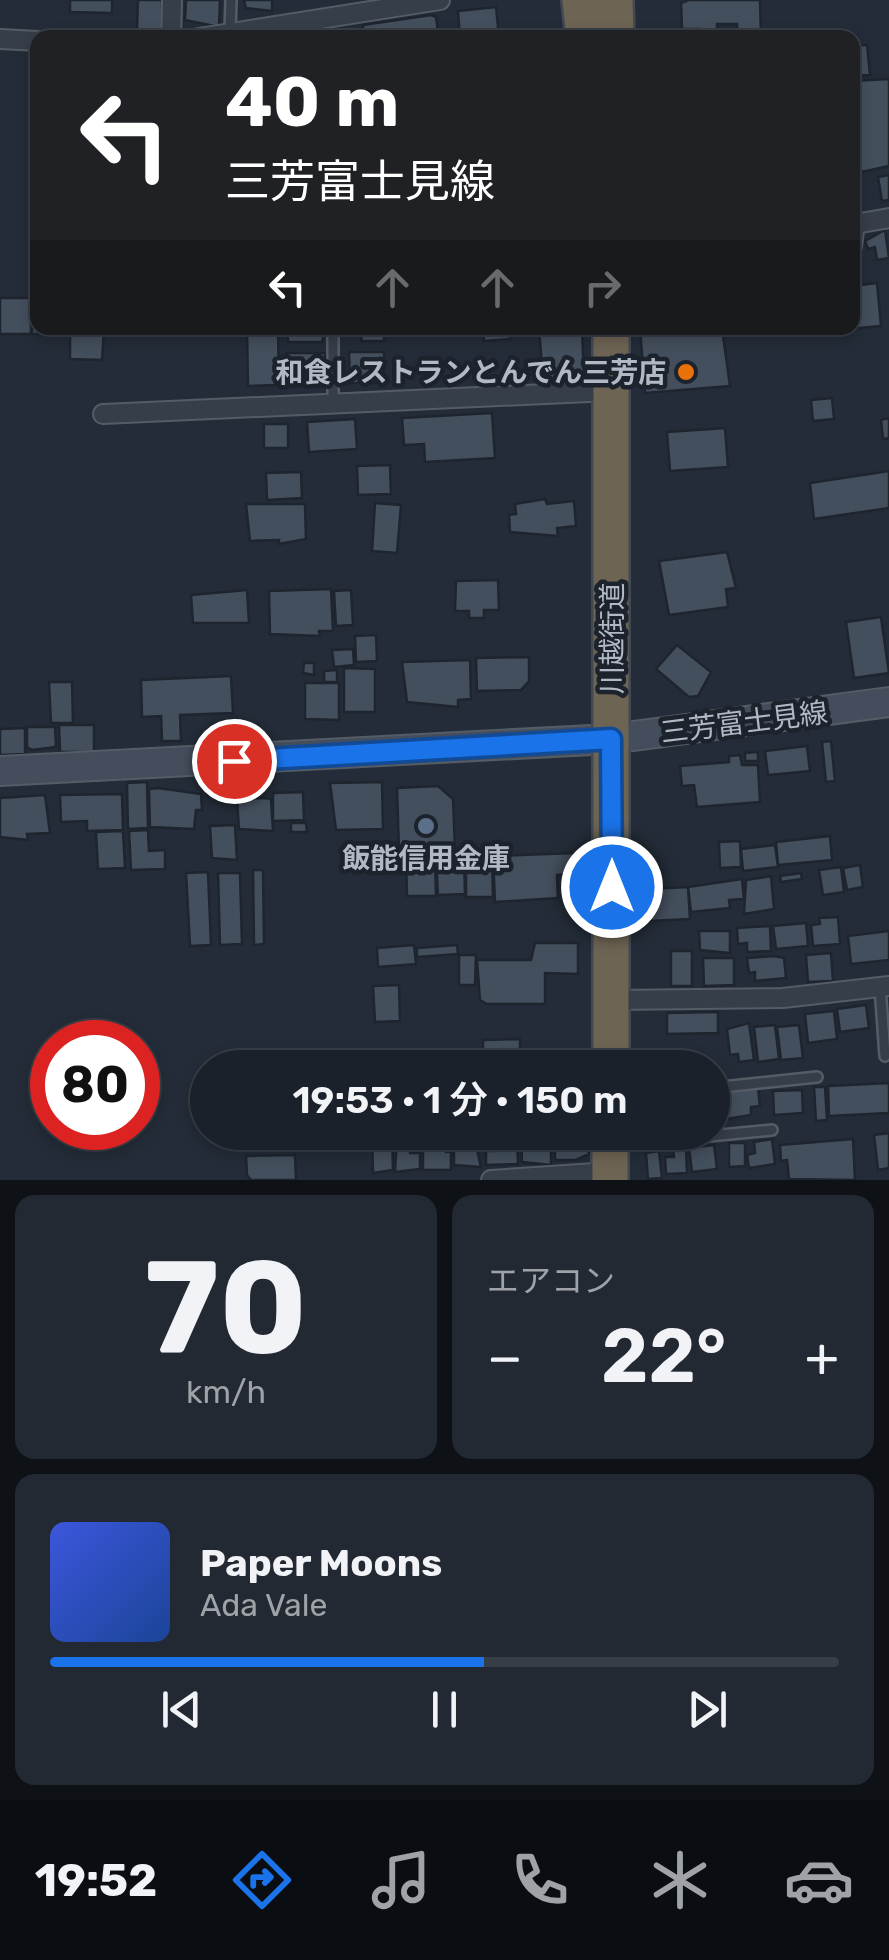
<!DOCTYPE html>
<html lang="ja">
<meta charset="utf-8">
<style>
:root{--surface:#1a212a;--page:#232932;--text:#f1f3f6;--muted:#9fa3a8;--line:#383e47;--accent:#1a73e8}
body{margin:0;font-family:Rubik,"Noto Sans JP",sans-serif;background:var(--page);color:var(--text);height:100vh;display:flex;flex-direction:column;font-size:38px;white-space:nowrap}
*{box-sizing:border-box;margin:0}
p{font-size:32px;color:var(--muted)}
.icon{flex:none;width:55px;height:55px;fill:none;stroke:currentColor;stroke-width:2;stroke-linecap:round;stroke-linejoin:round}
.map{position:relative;height:1180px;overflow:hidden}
.details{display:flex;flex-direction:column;gap:15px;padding:15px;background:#0e1217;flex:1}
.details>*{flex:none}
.hud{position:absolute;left:30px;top:30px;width:830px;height:305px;border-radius:20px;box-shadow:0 5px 15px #0003,0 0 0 2px var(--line);background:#202124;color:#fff;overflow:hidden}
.speed{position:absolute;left:30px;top:1020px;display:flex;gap:20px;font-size:50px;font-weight:700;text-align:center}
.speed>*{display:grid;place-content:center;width:130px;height:130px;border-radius:50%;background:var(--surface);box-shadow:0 5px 15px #0003,0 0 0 2px var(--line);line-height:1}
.speed .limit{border:15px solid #d22;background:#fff;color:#111}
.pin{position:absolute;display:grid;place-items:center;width:85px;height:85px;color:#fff;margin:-42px;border:5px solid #fff;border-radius:50%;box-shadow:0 2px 10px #0007}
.me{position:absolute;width:110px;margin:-55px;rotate:0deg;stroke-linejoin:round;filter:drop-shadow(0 0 8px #0008)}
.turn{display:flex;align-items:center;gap:35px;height:210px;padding:0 30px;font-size:45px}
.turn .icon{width:130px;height:130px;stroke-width:2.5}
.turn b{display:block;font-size:70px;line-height:85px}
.lanes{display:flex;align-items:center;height:95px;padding:0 30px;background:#0003;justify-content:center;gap:50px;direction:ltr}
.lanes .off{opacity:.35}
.big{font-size:75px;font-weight:600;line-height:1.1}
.details .tile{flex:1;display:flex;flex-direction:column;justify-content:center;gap:15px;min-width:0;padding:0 35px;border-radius:20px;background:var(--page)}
.details .dial{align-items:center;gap:0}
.dial b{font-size:130px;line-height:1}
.song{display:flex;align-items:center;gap:30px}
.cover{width:120px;height:120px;border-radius:15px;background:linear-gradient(135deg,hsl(230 70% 55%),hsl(220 70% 35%))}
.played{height:10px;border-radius:5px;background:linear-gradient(90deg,var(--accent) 55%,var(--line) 55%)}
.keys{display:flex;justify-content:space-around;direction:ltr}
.heat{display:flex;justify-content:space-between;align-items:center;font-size:55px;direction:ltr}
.details .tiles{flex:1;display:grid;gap:15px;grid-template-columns:1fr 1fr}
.tile:last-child{grid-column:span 2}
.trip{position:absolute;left:190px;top:1050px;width:540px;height:100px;border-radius:50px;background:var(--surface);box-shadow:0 5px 15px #0003,0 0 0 2px var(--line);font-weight:600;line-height:100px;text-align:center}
.tabs{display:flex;height:160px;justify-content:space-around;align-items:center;background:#0a0d11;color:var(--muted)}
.tabs .icon{width:70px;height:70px}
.tabs .on{color:var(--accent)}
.tabs b{font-size:45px;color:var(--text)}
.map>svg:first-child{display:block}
.building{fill:#444f5d;stroke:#1e252f;stroke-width:2.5}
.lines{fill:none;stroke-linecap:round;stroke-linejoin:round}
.lane-casing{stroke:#545c66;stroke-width:14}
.street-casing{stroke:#545c66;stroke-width:22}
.secondary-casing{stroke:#545c66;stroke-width:32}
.highway-casing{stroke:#414953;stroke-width:40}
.lane{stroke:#363e49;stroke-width:9}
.street{stroke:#363e49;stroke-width:18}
.secondary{stroke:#444d5b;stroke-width:28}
.highway{stroke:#6e6454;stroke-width:35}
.route-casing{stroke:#114b97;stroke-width:25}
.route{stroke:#1a73e8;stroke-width:18}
.food-dot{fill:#e8710a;stroke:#1c232d;stroke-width:4}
.service-dot{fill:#5c6f8a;stroke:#1c232d;stroke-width:4}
.labels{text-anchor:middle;stroke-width:9;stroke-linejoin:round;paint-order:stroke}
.poi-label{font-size:28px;font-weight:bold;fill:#b1b9c5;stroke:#1c232d;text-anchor:end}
.street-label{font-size:28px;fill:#b1b9c5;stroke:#1c232d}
</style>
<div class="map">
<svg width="889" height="1180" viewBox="0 0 889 1180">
<rect width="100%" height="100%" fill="#232c38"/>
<path class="building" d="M70,0H112V13L70,12Z
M138,0H162V30L137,29Z
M186,0H220L219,27L185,20Z
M244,0H272V11L246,8Z
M689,0H760L761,37H738L737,24H717V36H699V29H682L681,3Z
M496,7L499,37L460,38L458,11Z
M431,15L436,17L439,38H364L363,25Z
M867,45L870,75L852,76V46Z
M889,79V166L852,174V81Z
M889,175V200L882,201L878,177Z
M885,230L889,258L877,260L875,247L868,249L865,241Z
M877,283L881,326L827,331L826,328H852V286Z
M0,298H31V334H0Z
M32,298H38V328H56L55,334H32Z
M57,328H104L102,360L70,359V331Z
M247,328H278L279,385L248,386Z
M287,328H325V330L322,342H288Z
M346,328H384V341H361L362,335L347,336Z
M483,328H510V339L484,341Z
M539,328H582L584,378L543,379Z
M640,328H722L730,386L645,393Z
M349,352H384V383H350Z
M287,353H325V374H287Z
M832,398L834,419L813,421L811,400Z
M492,413L495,458L425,462L424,444L404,445L402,418Z
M889,418V438L883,439L881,420Z
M355,419L357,449L309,452L307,422Z
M264,424H288V448H264Z
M725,428L728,467L670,471L667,432Z
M390,465L391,494L358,495L357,466Z
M889,471V508L814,519L810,483Z
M301,472L302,498L267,500L266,473Z
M545,499L547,504L574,501L576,526L557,528L558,536L510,532L509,515L516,514L515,504Z
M375,503L401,505L397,553L372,551Z
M246,504H305L306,539L279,544V540L250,541Z
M727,552L736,588L726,589L728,607L669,615L659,561Z
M498,580L499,610H484V618H469V611H455L456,581Z
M331,589L333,631H319L320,636L270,634L269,591Z
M247,590L249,623H193L191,595Z
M351,590L353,625L336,626L334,591Z
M881,617L889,673L854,678L846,622Z
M376,635L377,661L356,662L355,636Z
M677,645L711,672L698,696L689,697L656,669Z
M353,649L354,665L334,667L332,650Z
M529,657V681L521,690L477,691L476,658Z
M470,660L471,699L458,700V707L407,702L402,662Z
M304,663H314V675L303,673Z
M344,668L375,669V712H344Z
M337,670V682H324V671Z
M231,676L233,713L180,715L181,741H162L161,716L142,717L141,680Z
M49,682H72L73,723H51Z
M305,683H339V720L305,719Z
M59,725H94V752H60Z
M27,727H55L56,747L32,750L27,747Z
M25,728V754L0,755V729Z
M831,741L835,781L826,782L822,742Z
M807,746L810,771L768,775L765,751Z
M758,752V761H745V753Z
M740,755L742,765H758L760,802L697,807L694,785L682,786L680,766L729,762V756Z
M147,782L148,828L128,829L127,783Z
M382,782L383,829L336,830L330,783Z
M438,786L453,799L455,849L399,851L397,788Z
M158,788L201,794L202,810H196L194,829L150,827L149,789Z
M303,792L304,820L273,821V793Z
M122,794L123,830L87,831V821L61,822L60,795Z
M45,795L50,833L27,834L28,840L0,837V798Z
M265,798L271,799L273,831L239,829L237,799Z
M291,823H306L307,832H291Z
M235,825L237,860L212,858L210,826Z
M148,830L149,851L165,850V869L131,870L129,831Z
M123,831L125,868L98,869L96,832Z
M830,836L832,860L778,865L776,842Z
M740,841L741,867L720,868L719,842Z
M775,845L778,867L743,871L741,849Z
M366,847H385L386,857L367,858Z
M575,853L577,874L557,875L558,898L495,902L493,856Z
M435,858L436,896H407L406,859Z
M436,859H464L465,894L438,895Z
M466,861H492L493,897H466Z
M860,865L863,887L847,890L843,868Z
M841,867L844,892L823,895L819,870Z
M253,870H263L264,944L254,945Z
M208,872L211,945L190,946L186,873Z
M218,873H240L242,944L220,945Z
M801,873L802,879L781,882L780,876Z
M771,876L774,909L744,914L746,880Z
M742,879L744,899L729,900L730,908L691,912L688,887Z
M688,887L690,919L649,921L647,889Z
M838,917L840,944L813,946L811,925L820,924L819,918Z
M806,923L808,946L776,949L773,926Z
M770,926L771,951L747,952V943L738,944L737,928Z
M699,931H730V953L700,950Z
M889,931V960L851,964L848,936Z
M535,943H578V974L545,973V1004H487L480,1000L477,960H531Z
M414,945L416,964L378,967L377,948Z
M457,945L458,954L417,957V948Z
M671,951H692V986H671Z
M831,953L833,981L808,982L806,955Z
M459,955H476L475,985H459Z
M774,956L784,958L786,978L755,981V972L749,973L747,958Z
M703,958H734V985L704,986Z
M399,985L400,1021L375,1022L373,986Z
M866,1005L869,1028L840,1032L837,1009Z
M834,1011L837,1039L808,1043L805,1014Z
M718,1012V1033L667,1034V1013Z
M749,1023L754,1060L739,1062L738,1054L730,1055L727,1029Z
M775,1025L779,1059L758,1062L754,1027Z
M799,1025L803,1058L781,1060L777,1027Z
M520,1039V1063L483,1064V1040Z
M646,1055L707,1057L708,1068H646Z
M889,1083V1113L829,1116L828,1086Z
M814,1087H825L827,1120L816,1121Z
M758,1088L760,1106L751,1107V1115L714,1121L712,1092Z
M802,1090L803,1113L774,1115L773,1091Z
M889,1133V1168L878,1170L874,1135Z
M521,1134H541L546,1149H551V1165L522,1162Z
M560,1134H585L589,1154L576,1160H555V1149L561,1150Z
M372,1135H392L393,1170L373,1173Z
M517,1135L518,1164L486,1165V1151H494L496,1137Z
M397,1137H410V1153H420V1169L395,1172Z
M772,1139L775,1164L749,1168L747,1155L755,1153L754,1142Z
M853,1139L855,1180L789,1179L787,1160L781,1161L780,1145Z
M454,1141H475L481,1167L454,1165Z
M423,1142L445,1144L446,1152L451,1151V1170H423Z
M729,1143H745V1166L729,1167Z
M714,1145L717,1169L692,1172L689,1148Z
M673,1148H686L687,1173L666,1174L665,1157H674Z
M659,1151L662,1178L648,1179L646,1153Z
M295,1155L296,1180H251L247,1175L246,1156Z"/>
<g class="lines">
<g class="lane-casing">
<path id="lane" d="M230,32L231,0
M333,328V403
M880,987L885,1056
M712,1088L817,1077
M617,1145L772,1130"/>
</g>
<g class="street-casing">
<path id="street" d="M171,38L172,0
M199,38L440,0
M0,39L38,41
M852,246L855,224L889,218
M103,414L611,391
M613,1000L783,998L889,986
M491,1180L610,1172"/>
</g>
<g class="secondary-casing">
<path id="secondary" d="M0,771L611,739L889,702"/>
</g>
<g class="highway-casing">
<path id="highway" d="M580,0L584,38
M615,0L616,38
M611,328V1068
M610,1180V1132"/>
</g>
<use href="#lane" class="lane"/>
<use href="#street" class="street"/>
<use href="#secondary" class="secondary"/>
<use href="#highway" class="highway"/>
</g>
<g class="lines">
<g class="route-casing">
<path id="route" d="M234,761L611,739L612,887"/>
</g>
<use href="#route" class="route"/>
</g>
<circle class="food-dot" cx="686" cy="372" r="10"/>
<circle class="service-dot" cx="426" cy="826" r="10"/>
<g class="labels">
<g class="poi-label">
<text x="666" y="382">和食レストランとんでん三芳店</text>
<text x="426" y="868" text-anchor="middle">飯能信用金庫</text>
</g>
<g class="street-label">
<text transform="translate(612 638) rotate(-90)" y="10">川越街道</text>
<text transform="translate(744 722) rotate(-7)" y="10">三芳富士見線</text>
</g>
</g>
</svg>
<div class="speed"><div class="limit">80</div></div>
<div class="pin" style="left:234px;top:761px;background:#d93025"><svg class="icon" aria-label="arrive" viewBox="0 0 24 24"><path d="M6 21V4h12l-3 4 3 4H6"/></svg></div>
<svg class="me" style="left:612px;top:887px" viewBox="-20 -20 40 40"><circle r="17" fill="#1a73e8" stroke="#fff" stroke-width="3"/><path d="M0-11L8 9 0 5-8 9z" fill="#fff"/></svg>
<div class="trip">19:53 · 1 分 · 150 m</div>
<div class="hud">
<div class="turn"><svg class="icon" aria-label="left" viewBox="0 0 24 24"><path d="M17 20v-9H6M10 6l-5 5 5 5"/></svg><div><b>40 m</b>三芳富士見線</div></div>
<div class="lanes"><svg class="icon" aria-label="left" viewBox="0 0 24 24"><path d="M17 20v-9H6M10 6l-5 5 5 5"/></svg><svg class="icon off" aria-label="ahead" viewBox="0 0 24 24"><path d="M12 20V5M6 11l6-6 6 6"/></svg><svg class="icon off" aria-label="ahead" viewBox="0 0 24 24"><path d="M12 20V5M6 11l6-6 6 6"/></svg><svg class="icon off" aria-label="right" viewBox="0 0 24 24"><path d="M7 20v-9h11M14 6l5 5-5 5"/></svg></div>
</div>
</div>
<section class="details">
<div class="tiles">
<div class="tile dial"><b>70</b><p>km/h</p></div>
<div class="tile"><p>エアコン</p>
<div class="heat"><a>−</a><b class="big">22°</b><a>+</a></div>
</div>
<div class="tile">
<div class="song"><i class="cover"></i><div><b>Paper Moons</b><p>Ada Vale</p></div></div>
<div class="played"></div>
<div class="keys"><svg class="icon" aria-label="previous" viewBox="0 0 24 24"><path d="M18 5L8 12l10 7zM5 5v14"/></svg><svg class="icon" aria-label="pause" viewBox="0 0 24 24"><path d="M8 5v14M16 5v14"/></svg><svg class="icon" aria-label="next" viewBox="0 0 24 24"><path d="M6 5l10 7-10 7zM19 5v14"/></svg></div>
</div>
</div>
</section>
<nav class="tabs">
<b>19:52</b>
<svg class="icon on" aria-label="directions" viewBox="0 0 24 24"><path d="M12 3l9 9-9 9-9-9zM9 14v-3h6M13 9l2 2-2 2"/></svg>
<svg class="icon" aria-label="music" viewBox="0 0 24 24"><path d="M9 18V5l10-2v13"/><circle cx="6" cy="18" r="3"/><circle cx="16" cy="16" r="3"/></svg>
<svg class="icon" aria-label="phone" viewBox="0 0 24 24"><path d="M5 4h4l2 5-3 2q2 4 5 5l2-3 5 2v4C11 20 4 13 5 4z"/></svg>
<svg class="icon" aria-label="climate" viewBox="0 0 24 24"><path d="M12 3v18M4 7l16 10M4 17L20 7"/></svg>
<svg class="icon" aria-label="car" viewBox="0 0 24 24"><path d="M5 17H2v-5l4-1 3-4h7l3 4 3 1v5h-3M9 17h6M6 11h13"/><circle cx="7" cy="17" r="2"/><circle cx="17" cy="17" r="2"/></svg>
</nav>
